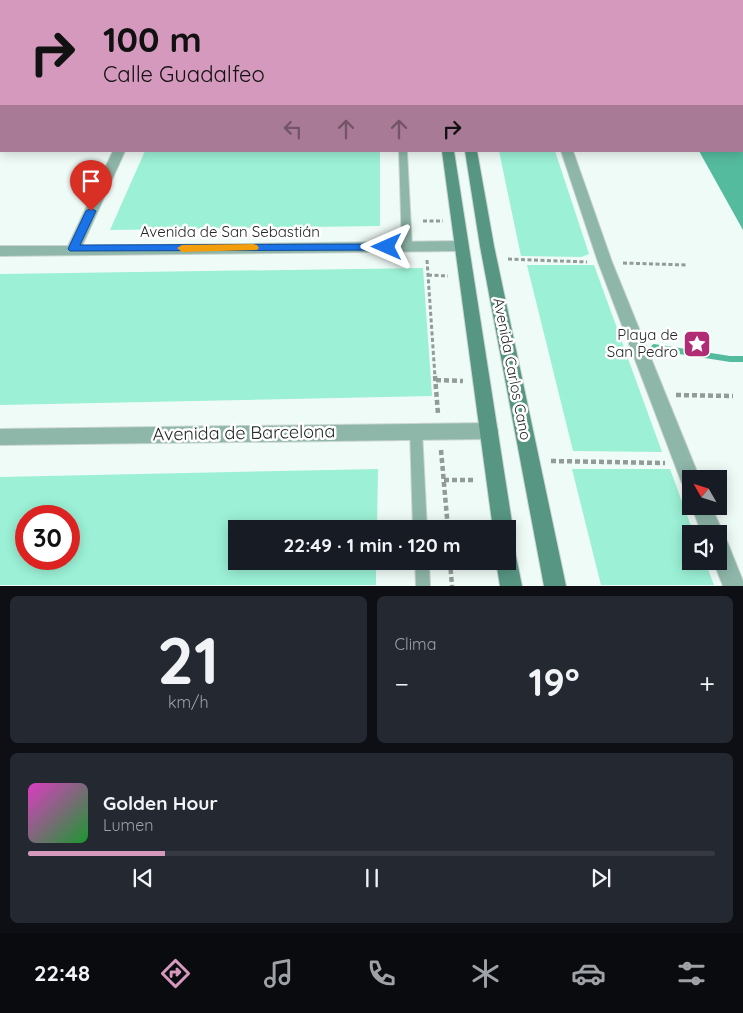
<!DOCTYPE html>
<html lang="es">
<meta charset="utf-8">
<style>
:root{--surface:#171b24;--page:#242831;--text:#f1f3f6;--muted:#9ea1a6;--line:#363941;--accent:#d499bc}
body{margin:0;font-family:Quicksand,sans-serif;background:var(--page);color:var(--text);height:100vh;display:flex;flex-direction:column;font-size:19px;white-space:nowrap}
*{box-sizing:border-box;margin:0}
p{font-size:16px;color:var(--muted)}
.icon{flex:none;width:28px;height:28px;fill:none;stroke:currentColor;stroke-width:2;stroke-linecap:round;stroke-linejoin:round}
.map{position:relative;height:586px;overflow:hidden}
.side{display:flex;flex-direction:column;gap:10px;padding:10px;background:#0d0f14;flex:1}
.side>*{flex:none}
.top-card{position:absolute;left:0px;top:0px;width:744px;height:152px;box-shadow:0 2px 12px #0003;background:#d499bc;color:#111;overflow:hidden}
.needle{width:32px;rotate:309deg}
.fabs{position:absolute;left:682px;top:470px;display:grid;gap:10px}
.fabs a{display:grid;place-items:center;width:45px;height:45px;border-radius:0px;background:var(--surface);box-shadow:0 2px 12px #0003;font-size:25px}
.speed{position:absolute;left:15px;top:505px;display:flex;gap:10px;font-size:25px;font-weight:700;text-align:center}
.speed>*{display:grid;place-content:center;width:65px;height:65px;border-radius:50%;background:var(--surface);box-shadow:0 2px 12px #0003;line-height:1}
.speed .limit{border:8px solid #d22;background:#fff;color:#111}
.pin{position:absolute;display:grid;place-items:center;width:42px;height:42px;color:#fff;margin:-51px -21px;border-radius:50% 50% 50% 0;rotate:-45deg;box-shadow:0 0 5px #0007}
.pin .icon{rotate:45deg}
.me{position:absolute;width:55px;margin:-28px;rotate:270deg;stroke-linejoin:round;filter:drop-shadow(0 0 4px #0008)}
.turn{display:flex;align-items:center;gap:18px;height:105px;padding:0 20px;font-size:22px}
.turn .icon{width:65px;height:65px;stroke-width:2.5}
.turn b{display:block;font-size:35px;line-height:42px}
.lanes{display:flex;align-items:center;height:48px;padding:0 20px;background:#0003;justify-content:center;gap:25px;direction:ltr}
.lanes .off{opacity:.35}
.big{font-size:38px;font-weight:700;line-height:1.1}
.side .tile{flex:1;display:flex;flex-direction:column;justify-content:center;gap:8px;min-width:0;padding:0 18px;border-radius:8px;background:var(--page)}
.side .dial{align-items:center;gap:0}
.dial b{font-size:65px;line-height:1}
.song{display:flex;align-items:center;gap:15px}
.cover{width:60px;height:60px;border-radius:8px;background:linear-gradient(135deg,hsl(310 70% 55%),hsl(130 70% 35%))}
.played{height:5px;border-radius:2px;background:linear-gradient(90deg,var(--accent) 20%,var(--line) 20%)}
.keys{display:flex;justify-content:space-around;direction:ltr}
.heat{display:flex;justify-content:space-between;align-items:center;font-size:28px;direction:ltr}
.side .tiles{flex:1;display:grid;gap:10px;grid-template-columns:1fr 1fr}
.tile:last-child{grid-column:span 2}
.trip{position:absolute;left:228px;top:520px;width:288px;height:50px;border-radius:0px;background:var(--surface);box-shadow:0 2px 12px #0003;font-weight:700;line-height:50px;text-align:center}
.tab-bar{display:flex;height:80px;justify-content:space-around;align-items:center;background:#090b0e;color:var(--muted)}
.tab-bar .icon{width:35px;height:35px}
.tab-bar .current{color:var(--accent)}
.tab-bar b{font-size:22px;color:var(--text)}
.map>svg:first-child{display:block}
.green{fill:#9bf0d5;fill-rule:evenodd}
.water{fill:#55bb9e}
.lines{fill:none;stroke-linecap:round;stroke-linejoin:round}
.stream{fill:#55bb9e;fill-rule:evenodd}
.lane-casing{stroke:#cad5d2;stroke-width:2}
.street-casing{stroke:#cad5d2;stroke-width:2}
.secondary-casing{stroke:#cad5d2;stroke-width:2}
.path-far1{stroke:#939b99;stroke-width:3;stroke-dasharray:4 2.5;stroke-linecap:butt}
.path{stroke:#939b99;stroke-width:4.5;stroke-dasharray:5 3;stroke-linecap:butt}
.lane{fill:#8eb6a9;fill-rule:evenodd}
.street{fill:#8eb6a9;fill-rule:evenodd}
.secondary{fill:#579682;fill-rule:evenodd}
.route{fill:#1a73e8;stroke:#114b97}
.slow{fill:#f59e0b}
.labels{text-anchor:middle;stroke-width:5;stroke-linejoin:round;paint-order:stroke}
.street-label{font-size:15px;fill:#242827;stroke:#fff}
.poi-label{font-size:15px;fill:#242827;stroke:#fff;text-anchor:end}
.near-street-label{font-size:18px;fill:#242827;stroke:#fff}
</style>
<div class="map">
<svg width="743" height="586" viewBox="0 0 743 586">
<rect width="100%" height="100%" fill="#effbf7"/>
<path class="green" d="M145,151H380V226L110,230Z
M499,151H555L589,254L581,257L521,256Z
M527,265H594L662,452L573,451Z
M423,268L432,396L0,405V274Z
M378,469L377,529H236V561H376V585H0V477ZM26,516H69V559H26Z
M572,469H670L694,534H691V561H705L714,585H601Z"/>
<path class="water" d="M618,0H743V230L699,151H742V1Z"/>
<g class="lines">
<path class="stream" d="M654,344L730,356H743V362H730L654,350L652,349L651,347L652,345Z"/>
<g class="lane-casing">
<path id="lane" d="M399,151H407L412,247L407,250L402,247Z
M416,425L420,426L422,430L427,529H413L410,430L412,426Z
M415,561H429L430,586H416Z"/>
</g>
<g class="street-casing">
<path id="street" d="M1,0H9L1,3Z
M188,0H196V1H188Z
M255,0H361L254,1Z
M0,56H1V62H0Z
M113,151H125L82,246L461,241L466,243L468,246L466,249L461,251L0,256V246H68Z
M561,151H573L612,262L700,479H691V490L684,487L681,481L598,262Z
M489,423L496,425L498,431L496,437L489,439L0,445V429Z
M691,505L711,506L724,534L721,539L727,541L743,581V586H723L713,561H719V534H702Z"/>
</g>
<g class="secondary-casing">
<path id="secondary" d="M422,0H430L431,1H423Z
M487,0H495V1H487Z
M442,151H454L513,529L510,536L506,538V529H493Z
M465,151H477L494,246L566,586H544L480,246Z
M506,543L514,546L522,586H500L496,561H506Z"/>
</g>
<path class="path-far1" d="M423,221H443
M508,259L587,262
M427,260L435,377
M623,263L686,265
M428,275L448,276"/>
<path class="path" d="M435,376L438,414
M436,380L463,381
M676,395L733,396
M441,450L448,529
M551,461L665,463
M444,480H476
M450,561L452,586"/>
<use href="#lane" class="lane"/>
<use href="#street" class="street"/>
<use href="#secondary" class="secondary"/>
</g>
<path class="route" d="M91,208L96,211L80,245L387,244L392,247L387,250L70,251L68,249L86,211Z"/>
<path class="slow" d="M253,244L257,245L259,248L257,250L182,252L177,248L182,245Z"/>
<defs>
<g id="sight-square" transform="scale(1.4375)"><rect x="-9" y="-9" width="18" height="18" rx="4" fill="#b02c74" stroke="#fff"/><path d="M0-6L1.8-2.2L6-1.7L2.9 1.2L3.7 5.4L0 3.3L-3.7 5.4L-2.9 1.2L-6-1.7L-1.8-2.2Z" fill="#fff"/></g>
</defs>
<g fill-rule="evenodd">
<use href="#sight-square" x="697" y="344"/>
</g>
<g class="labels">
<g class="street-label">
<text x="230" y="237">Avenida de San Sebastián</text>
<text transform="translate(512 369) rotate(79)" y="5">Avenida Carlos Cano</text>
</g>
<g class="poi-label">
<text x="678" y="340">Playa de<tspan x="678" dy="17">San Pedro</tspan></text>
</g>
<g class="near-street-label">
<text transform="translate(244 433) rotate(-1)" y="6">Avenida de Barcelona</text>
</g>
</g>
</svg>
<div class="fabs">
<a><svg class="needle" viewBox="-14 -14 28 28"><path d="M0-13l5 13h-10z" fill="#e53935"/><path d="M0 13l5-13h-10z" fill="#9ea1a6"/></svg></a>
<a><svg class="icon" aria-label="sound" viewBox="0 0 24 24"><path d="M4 9h4l5-4v14l-5-4H4zM17 9q2 3 0 6"/></svg></a>
</div>
<div class="speed"><div class="limit">30</div></div>
<div class="pin" style="left:91px;top:211px;background:#d93025"><svg class="icon" aria-label="arrive" viewBox="0 0 24 24"><path d="M6 21V4h12l-3 4 3 4H6"/></svg></div>
<svg class="me" style="left:387px;top:247px" viewBox="-20 -20 40 40"><path d="M0-17L14 15 0 8-14 15z" fill="#1a73e8" stroke="#fff" stroke-width="4"/></svg>
<div class="trip">22:49 · 1 min · 120 m</div>
<div class="top-card">
<div class="turn"><svg class="icon" aria-label="right" viewBox="0 0 24 24"><path d="M7 20v-9h11M14 6l5 5-5 5"/></svg><div><b>100 m</b>Calle Guadalfeo</div></div>
<div class="lanes"><svg class="icon off" aria-label="left" viewBox="0 0 24 24"><path d="M17 20v-9H6M10 6l-5 5 5 5"/></svg><svg class="icon off" aria-label="ahead" viewBox="0 0 24 24"><path d="M12 20V5M6 11l6-6 6 6"/></svg><svg class="icon off" aria-label="ahead" viewBox="0 0 24 24"><path d="M12 20V5M6 11l6-6 6 6"/></svg><svg class="icon" aria-label="right" viewBox="0 0 24 24"><path d="M7 20v-9h11M14 6l5 5-5 5"/></svg></div>
</div>
</div>
<section class="side">
<div class="tiles">
<div class="tile dial"><b>21</b><p>km/h</p></div>
<div class="tile"><p>Clima</p>
<div class="heat"><a>−</a><b class="big">19°</b><a>+</a></div>
</div>
<div class="tile">
<div class="song"><i class="cover"></i><div><b>Golden Hour</b><p>Lumen</p></div></div>
<div class="played"></div>
<div class="keys"><svg class="icon" aria-label="previous" viewBox="0 0 24 24"><path d="M18 5L8 12l10 7zM5 5v14"/></svg><svg class="icon" aria-label="pause" viewBox="0 0 24 24"><path d="M8 5v14M16 5v14"/></svg><svg class="icon" aria-label="next" viewBox="0 0 24 24"><path d="M6 5l10 7-10 7zM19 5v14"/></svg></div>
</div>
</div>
</section>
<nav class="tab-bar">
<b>22:48</b>
<svg class="icon current" aria-label="directions" viewBox="0 0 24 24"><path d="M12 3l9 9-9 9-9-9zM9 14v-3h6M13 9l2 2-2 2"/></svg>
<svg class="icon" aria-label="music" viewBox="0 0 24 24"><path d="M9 18V5l10-2v13"/><circle cx="6" cy="18" r="3"/><circle cx="16" cy="16" r="3"/></svg>
<svg class="icon" aria-label="phone" viewBox="0 0 24 24"><path d="M5 4h4l2 5-3 2q2 4 5 5l2-3 5 2v4C11 20 4 13 5 4z"/></svg>
<svg class="icon" aria-label="climate" viewBox="0 0 24 24"><path d="M12 3v18M4 7l16 10M4 17L20 7"/></svg>
<svg class="icon" aria-label="car" viewBox="0 0 24 24"><path d="M5 17H2v-5l4-1 3-4h7l3 4 3 1v5h-3M9 17h6M6 11h13"/><circle cx="7" cy="17" r="2"/><circle cx="17" cy="17" r="2"/></svg>
<svg class="icon" aria-label="filters" viewBox="0 0 24 24"><path d="M4 7h16M4 17h16"/><circle cx="9" cy="7" r="2"/><circle cx="15" cy="17" r="2"/></svg>
</nav>
